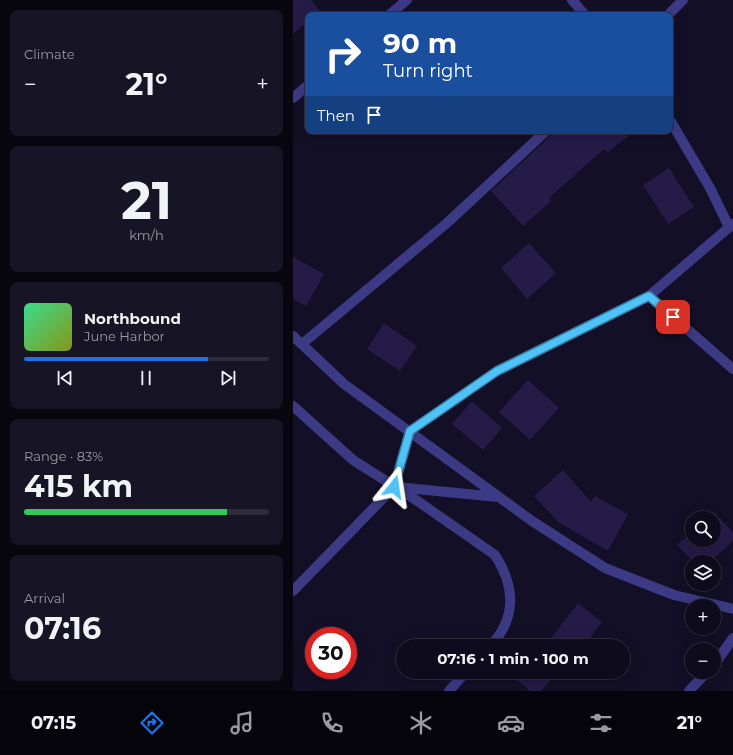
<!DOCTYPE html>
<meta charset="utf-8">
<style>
:root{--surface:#0e0b1c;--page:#171425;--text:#f1f3f6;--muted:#9b9ba3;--line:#2e2b3b;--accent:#1a73e8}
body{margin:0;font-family:Montserrat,sans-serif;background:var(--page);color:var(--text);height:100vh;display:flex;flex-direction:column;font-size:15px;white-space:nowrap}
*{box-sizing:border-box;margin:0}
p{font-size:13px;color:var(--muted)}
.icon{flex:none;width:22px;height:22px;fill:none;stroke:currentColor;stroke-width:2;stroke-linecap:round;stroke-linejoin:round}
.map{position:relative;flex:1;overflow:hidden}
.panel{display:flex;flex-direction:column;gap:10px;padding:10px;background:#08060f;width:293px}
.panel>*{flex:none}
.top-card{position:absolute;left:12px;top:12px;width:368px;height:122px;border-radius:8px;box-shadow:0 4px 16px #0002,0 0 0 1px var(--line);background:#1a4fa0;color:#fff;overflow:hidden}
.controls{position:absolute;left:392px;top:511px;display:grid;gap:8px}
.controls a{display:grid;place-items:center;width:36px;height:36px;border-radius:50%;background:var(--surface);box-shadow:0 4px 16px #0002,0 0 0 1px var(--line);font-size:20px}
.speed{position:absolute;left:12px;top:627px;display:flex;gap:8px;font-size:20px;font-weight:700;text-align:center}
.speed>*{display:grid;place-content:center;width:52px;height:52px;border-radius:50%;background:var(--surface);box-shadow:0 4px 16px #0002,0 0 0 1px var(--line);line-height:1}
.speed .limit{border:6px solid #d22;background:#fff;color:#111}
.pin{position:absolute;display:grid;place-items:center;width:34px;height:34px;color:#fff;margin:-17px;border-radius:8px;box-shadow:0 2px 6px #0006}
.me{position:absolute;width:44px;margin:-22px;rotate:15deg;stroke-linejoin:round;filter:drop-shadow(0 0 3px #0008)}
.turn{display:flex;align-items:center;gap:14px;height:84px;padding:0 12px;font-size:18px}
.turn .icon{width:52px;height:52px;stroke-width:2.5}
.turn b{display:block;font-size:28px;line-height:34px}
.then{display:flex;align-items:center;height:38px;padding:0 12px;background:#0003;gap:8px;font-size:15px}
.big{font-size:30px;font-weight:700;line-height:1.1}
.panel .widget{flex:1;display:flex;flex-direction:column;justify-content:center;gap:6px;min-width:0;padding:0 14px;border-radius:8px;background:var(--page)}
.panel .dial{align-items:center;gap:0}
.dial b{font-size:52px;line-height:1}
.song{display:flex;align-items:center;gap:12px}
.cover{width:48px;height:48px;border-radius:6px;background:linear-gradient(135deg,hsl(150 70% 55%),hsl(70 70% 35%))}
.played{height:4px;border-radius:2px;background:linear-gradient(90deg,var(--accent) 75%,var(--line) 75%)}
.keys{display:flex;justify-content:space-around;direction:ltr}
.heat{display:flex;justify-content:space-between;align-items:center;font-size:22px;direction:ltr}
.charge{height:6px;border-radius:3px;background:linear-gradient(90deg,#34c759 83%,var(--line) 0)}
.trip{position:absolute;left:103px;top:639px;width:234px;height:40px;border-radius:20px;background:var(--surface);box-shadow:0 4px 16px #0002,0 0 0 1px var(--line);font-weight:700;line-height:40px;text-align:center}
.tabs{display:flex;height:64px;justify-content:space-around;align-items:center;background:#06040b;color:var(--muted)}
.tabs .icon{width:28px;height:28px}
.tabs .active{color:var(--accent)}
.tabs b{font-size:18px;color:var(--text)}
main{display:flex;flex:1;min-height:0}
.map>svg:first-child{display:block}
.building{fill:#241b47}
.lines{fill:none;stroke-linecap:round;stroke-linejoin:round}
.lane{stroke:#3d3a85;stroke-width:10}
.street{stroke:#3d3a85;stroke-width:10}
.route-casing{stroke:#337fa1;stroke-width:10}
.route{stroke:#4fc3f7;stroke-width:7}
</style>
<main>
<section class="panel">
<div class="widget"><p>Climate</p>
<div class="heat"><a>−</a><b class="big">21°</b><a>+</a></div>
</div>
<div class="widget dial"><b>21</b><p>km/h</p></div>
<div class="widget">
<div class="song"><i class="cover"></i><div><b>Northbound</b><p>June Harbor</p></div></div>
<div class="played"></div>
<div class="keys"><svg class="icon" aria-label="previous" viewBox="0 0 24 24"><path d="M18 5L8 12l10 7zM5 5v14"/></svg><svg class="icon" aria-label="pause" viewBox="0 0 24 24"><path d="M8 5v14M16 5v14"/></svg><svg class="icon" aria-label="next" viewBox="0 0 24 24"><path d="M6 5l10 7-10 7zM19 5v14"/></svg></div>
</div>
<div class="widget"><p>Range · 83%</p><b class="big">415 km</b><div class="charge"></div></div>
<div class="widget"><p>Arrival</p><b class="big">07:16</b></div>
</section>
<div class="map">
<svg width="440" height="691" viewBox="0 0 440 691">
<rect width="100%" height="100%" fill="#130f26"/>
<path class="building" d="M0,0H18L27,11L23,15H15V21L0,34Z
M259,131H342L314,153L311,149L256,198L258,201L230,226L198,191L257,136Z
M376,168L401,207L375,224L350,185Z
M236,243L263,273L234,299L208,268Z
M0,257L31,274L13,306L0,299Z
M91,323L124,346L107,371L74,349Z
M235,380L266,408L237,440L206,412Z
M179,401L209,428L190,450L159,424Z
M270,470L298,502L302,496L335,514L315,551L265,522L241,496Z
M421,512L440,532V541L417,562H400L384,545L399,532V540H421V518H414Z
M285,603L309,622L291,646H252Z
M219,672H265L248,691H237L217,674Z"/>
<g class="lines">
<path class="lane" d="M375,15L390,0
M356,296L440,369"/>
<path class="street" d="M279,0L292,15
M96,15L114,0
M0,98L15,85
M377,120L417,188L436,227
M0,336L51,384L239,521L312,568L381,595L440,609
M9,344L154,223L253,131
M0,406L60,460L126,502L202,555C222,586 224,618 197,646
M103,487L205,497
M0,591L101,487L117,431L204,371L356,296L440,224
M421,665L440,638
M156,691L173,672
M396,691L414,672"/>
</g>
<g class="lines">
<g class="route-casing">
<path id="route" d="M101,487L117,431L204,371L356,296L380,317"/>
</g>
<use href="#route" class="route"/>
</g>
</svg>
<div class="controls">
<a><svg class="icon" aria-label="search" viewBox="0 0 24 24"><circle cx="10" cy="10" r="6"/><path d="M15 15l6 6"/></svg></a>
<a><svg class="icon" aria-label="layers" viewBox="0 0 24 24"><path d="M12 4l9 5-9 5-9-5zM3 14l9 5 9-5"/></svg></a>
<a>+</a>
<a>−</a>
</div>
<div class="speed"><div class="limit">30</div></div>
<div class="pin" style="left:380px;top:317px;background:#d93025"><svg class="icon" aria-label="arrive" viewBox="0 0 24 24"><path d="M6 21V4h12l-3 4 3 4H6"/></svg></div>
<svg class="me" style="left:101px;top:487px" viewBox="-20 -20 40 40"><path d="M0-17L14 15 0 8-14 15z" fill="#4fc3f7" stroke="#fff" stroke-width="4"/></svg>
<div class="trip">07:16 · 1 min · 100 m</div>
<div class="top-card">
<div class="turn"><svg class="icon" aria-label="right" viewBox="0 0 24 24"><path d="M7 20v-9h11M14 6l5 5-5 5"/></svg><div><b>90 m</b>Turn right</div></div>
<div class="then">Then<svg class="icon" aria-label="arrive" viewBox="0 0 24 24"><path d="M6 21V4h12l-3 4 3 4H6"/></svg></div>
</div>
</div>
</main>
<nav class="tabs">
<b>07:15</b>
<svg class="icon active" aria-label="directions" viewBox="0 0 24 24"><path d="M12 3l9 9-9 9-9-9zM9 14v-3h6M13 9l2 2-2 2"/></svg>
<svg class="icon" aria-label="music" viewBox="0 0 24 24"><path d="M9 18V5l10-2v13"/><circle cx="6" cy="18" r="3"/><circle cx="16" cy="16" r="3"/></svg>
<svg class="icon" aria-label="phone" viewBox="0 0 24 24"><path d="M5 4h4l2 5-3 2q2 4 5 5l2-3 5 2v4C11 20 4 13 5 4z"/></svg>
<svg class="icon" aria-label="climate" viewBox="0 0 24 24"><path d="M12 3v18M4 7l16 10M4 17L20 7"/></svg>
<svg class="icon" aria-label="car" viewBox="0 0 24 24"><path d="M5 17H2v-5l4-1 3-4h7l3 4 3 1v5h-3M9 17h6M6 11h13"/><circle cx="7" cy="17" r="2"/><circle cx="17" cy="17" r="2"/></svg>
<svg class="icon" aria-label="filters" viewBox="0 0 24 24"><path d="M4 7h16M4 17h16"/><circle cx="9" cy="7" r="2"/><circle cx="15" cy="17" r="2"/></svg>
<b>21°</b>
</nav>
